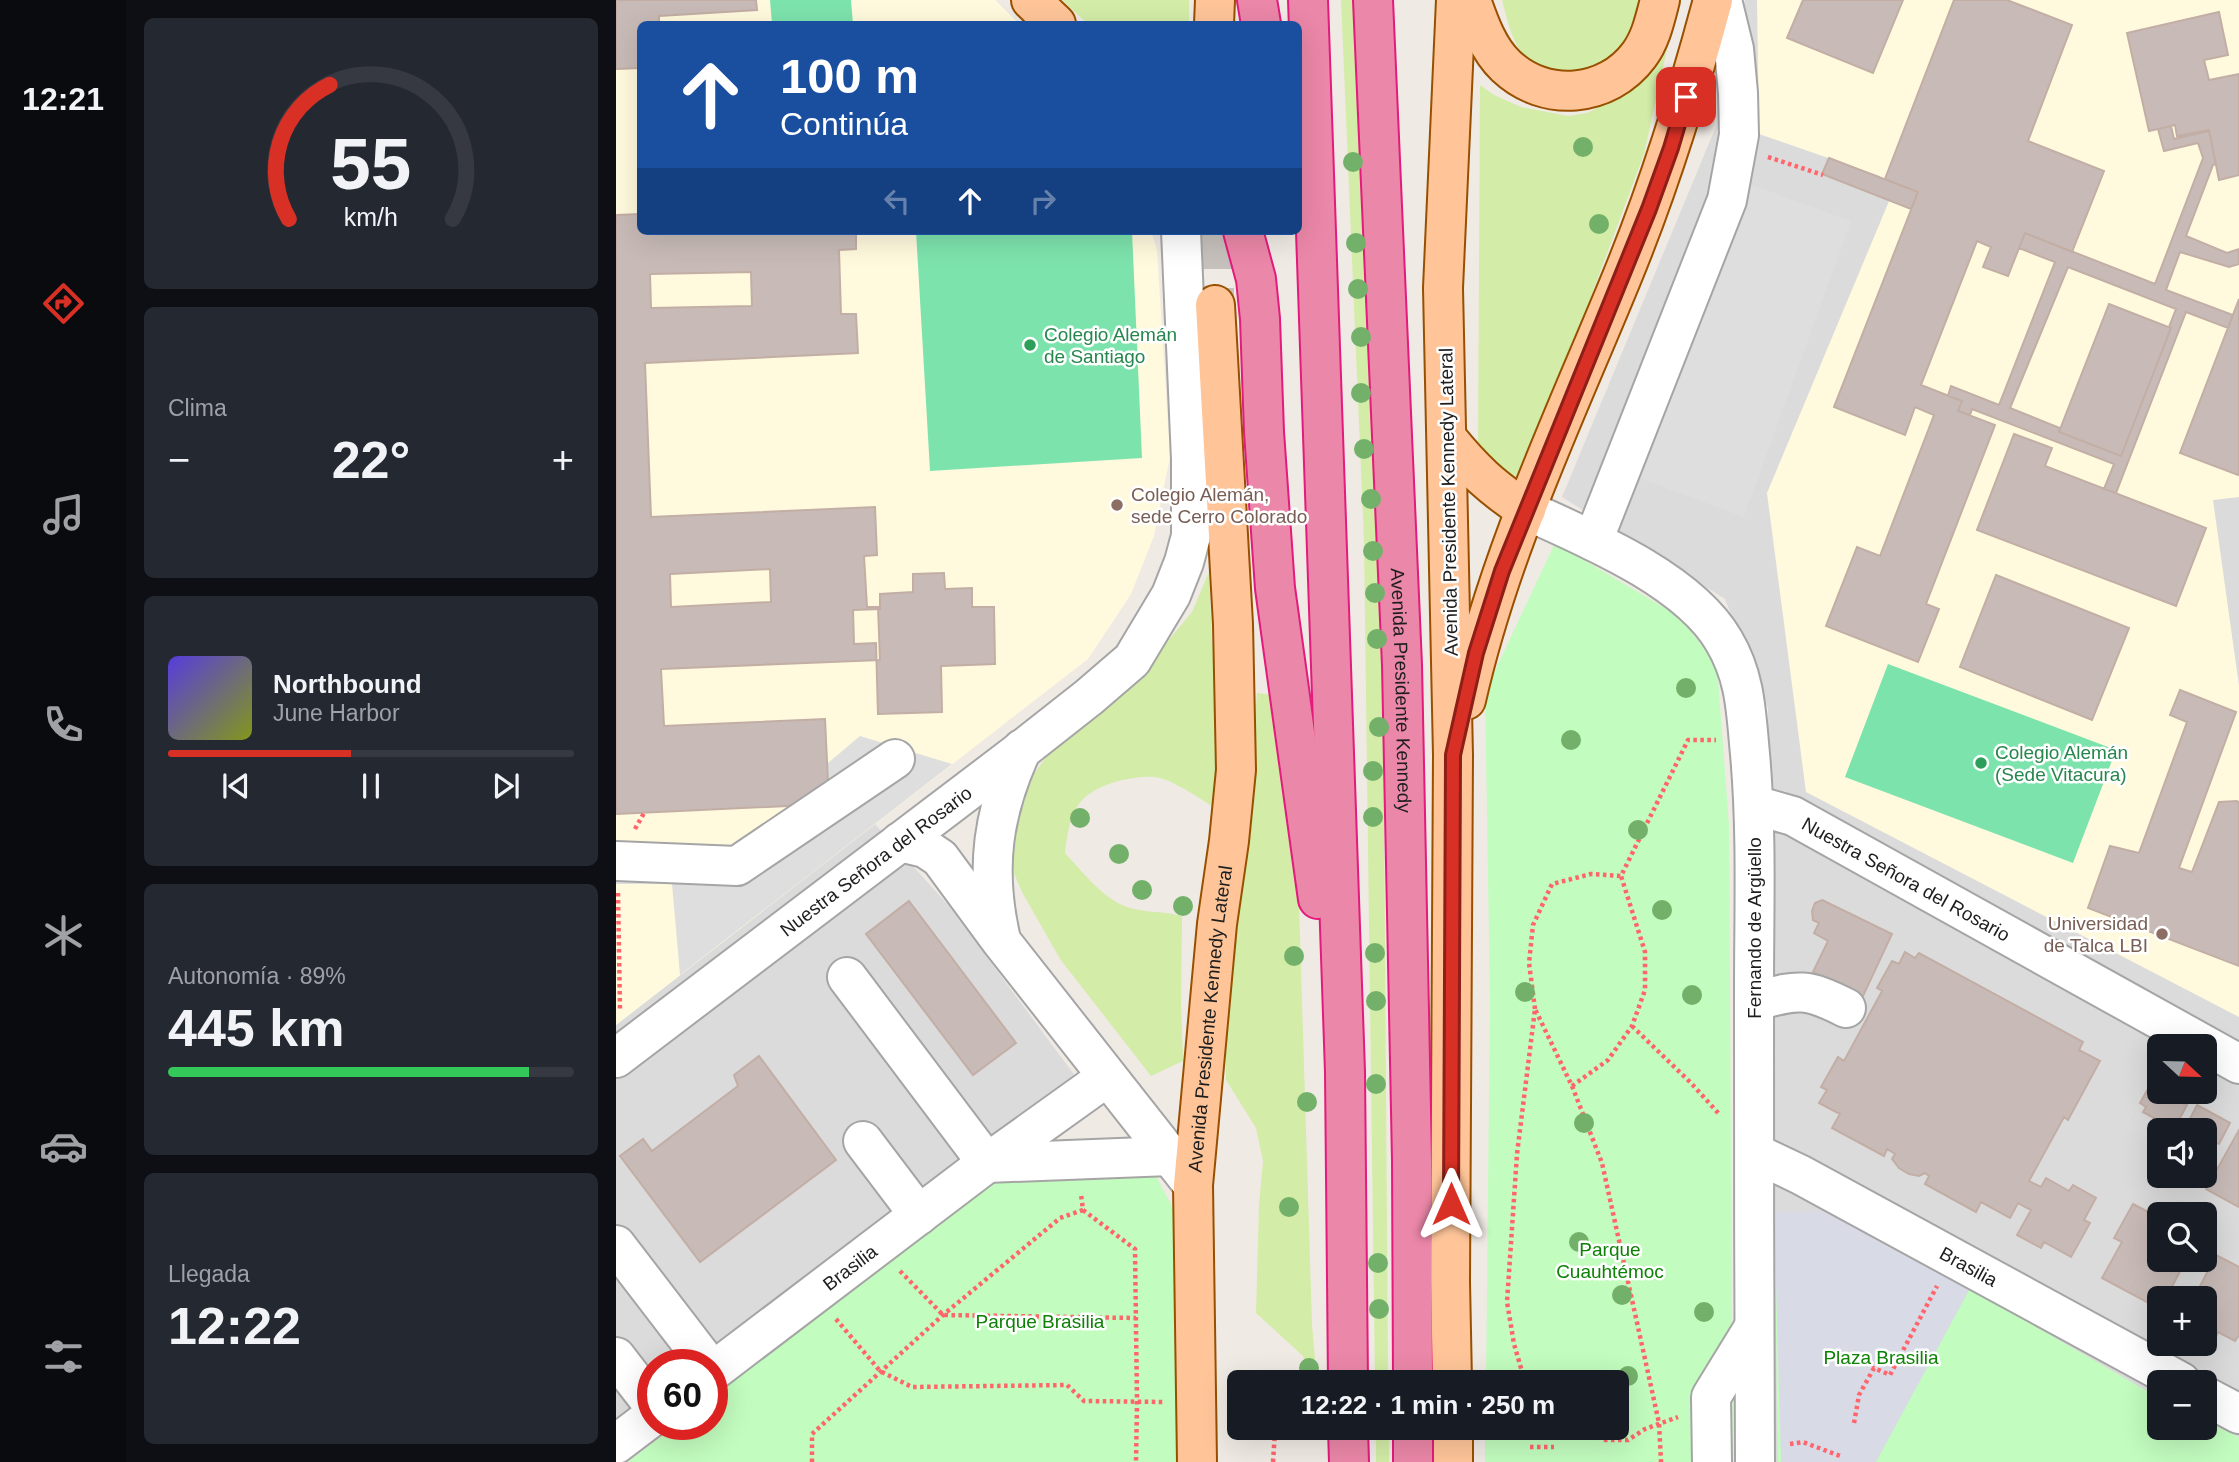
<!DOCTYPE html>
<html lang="es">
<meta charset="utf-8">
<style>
:root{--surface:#171b24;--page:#242831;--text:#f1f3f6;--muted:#9ea1a6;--line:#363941;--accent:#d93025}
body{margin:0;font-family:Arial,sans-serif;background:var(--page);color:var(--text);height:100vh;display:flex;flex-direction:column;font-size:26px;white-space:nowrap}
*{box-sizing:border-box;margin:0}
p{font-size:23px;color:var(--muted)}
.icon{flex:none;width:38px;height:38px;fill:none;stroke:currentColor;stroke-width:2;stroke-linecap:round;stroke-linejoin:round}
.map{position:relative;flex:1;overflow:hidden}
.details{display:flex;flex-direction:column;gap:18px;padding:18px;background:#0d0f14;width:490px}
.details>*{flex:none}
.top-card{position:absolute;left:21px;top:21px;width:665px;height:214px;border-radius:10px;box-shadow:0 7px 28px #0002;background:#1a4fa0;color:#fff;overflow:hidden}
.needle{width:46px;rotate:112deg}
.buttons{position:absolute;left:1531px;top:1034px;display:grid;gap:14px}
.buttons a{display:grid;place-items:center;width:70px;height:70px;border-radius:10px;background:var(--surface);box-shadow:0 7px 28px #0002;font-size:35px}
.speed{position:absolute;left:21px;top:1349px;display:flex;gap:14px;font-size:35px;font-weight:700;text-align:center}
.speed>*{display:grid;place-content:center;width:91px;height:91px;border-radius:50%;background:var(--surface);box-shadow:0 7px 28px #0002;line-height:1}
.speed .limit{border:10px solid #d22;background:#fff;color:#111}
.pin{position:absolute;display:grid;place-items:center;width:60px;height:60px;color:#fff;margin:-30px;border-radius:14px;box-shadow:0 4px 10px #0006}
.me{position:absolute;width:77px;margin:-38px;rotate:0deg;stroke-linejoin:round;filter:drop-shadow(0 0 5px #0008)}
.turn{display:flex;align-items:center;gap:24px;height:147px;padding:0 28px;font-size:32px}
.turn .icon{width:91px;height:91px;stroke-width:2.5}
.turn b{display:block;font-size:49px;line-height:60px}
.lanes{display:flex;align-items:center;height:66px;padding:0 28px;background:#0003;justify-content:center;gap:35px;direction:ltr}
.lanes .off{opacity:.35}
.big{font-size:52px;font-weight:800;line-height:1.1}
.details .card{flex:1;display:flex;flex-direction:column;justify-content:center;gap:10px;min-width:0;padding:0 24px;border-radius:10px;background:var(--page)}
.details .dial{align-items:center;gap:0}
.dial svg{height:182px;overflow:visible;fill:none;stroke:var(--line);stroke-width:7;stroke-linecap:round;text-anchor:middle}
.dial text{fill:var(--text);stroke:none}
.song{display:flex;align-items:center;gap:21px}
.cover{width:84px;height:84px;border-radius:10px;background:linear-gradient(135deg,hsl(250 70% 55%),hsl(70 70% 35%))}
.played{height:7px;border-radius:4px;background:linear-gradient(90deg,var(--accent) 45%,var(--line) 45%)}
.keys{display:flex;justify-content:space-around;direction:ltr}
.heat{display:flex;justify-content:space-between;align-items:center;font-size:38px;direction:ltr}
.charge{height:10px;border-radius:5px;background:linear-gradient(90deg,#34c759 89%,var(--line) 0)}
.trip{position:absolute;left:611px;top:1370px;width:402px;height:70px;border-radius:10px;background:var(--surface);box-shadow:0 7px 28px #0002;font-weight:800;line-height:70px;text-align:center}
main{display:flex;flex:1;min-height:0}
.dock{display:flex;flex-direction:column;width:126px;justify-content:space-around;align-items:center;background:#090b0e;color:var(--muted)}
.dock .icon{width:49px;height:49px}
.dock .current{color:var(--accent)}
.dock b{font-size:32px;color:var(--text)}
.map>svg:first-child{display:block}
.residential{fill:#dcdbdb;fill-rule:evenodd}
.education{fill:#fffadd}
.grass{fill:#d3eca7}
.park{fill:#c2fcbe}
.pitch{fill:#7de3ad}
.parking{fill:#dedede}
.plaza{fill:#d8dae5}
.building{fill:#c8bbb7;stroke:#c2aea5;stroke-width:2;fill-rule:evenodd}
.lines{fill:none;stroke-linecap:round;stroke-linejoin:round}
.major-tunnel{stroke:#c6c1bc;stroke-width:38;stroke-dasharray:38 19;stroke-linecap:butt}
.minor-casing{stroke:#a5a5a5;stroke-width:42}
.major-casing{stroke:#985000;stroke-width:42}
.highway-casing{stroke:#e31b7c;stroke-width:42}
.path{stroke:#ff656b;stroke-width:4.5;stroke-dasharray:3.5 3.5;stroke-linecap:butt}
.minor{stroke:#fff;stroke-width:38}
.major{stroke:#ffc599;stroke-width:38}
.highway{stroke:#eb87a8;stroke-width:38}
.path-bridge{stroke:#ff656b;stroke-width:4.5;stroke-dasharray:3.5 3.5;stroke-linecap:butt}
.tree{fill:#73b16a}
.route-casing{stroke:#8d1f18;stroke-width:18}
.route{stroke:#d93025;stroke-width:12}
.leisure-dot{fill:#2e9e5b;stroke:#fff;stroke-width:2.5}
.education-dot{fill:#8d6e63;stroke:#fff;stroke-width:2.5}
.labels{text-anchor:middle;stroke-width:5;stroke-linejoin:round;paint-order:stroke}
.leisure-label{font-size:19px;fill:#27864d;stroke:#fff;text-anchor:start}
.education-label{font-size:19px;fill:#785e54;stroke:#fff;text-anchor:start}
.street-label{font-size:19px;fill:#1e1e1e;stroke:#fff}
.park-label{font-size:19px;fill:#0d8206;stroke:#fff}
</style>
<main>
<nav class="dock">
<b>12:21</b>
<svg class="icon current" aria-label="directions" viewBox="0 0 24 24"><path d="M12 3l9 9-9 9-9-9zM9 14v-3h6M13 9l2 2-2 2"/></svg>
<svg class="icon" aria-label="music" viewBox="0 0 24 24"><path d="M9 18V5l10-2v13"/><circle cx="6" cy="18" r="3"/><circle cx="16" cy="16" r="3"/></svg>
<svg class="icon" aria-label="phone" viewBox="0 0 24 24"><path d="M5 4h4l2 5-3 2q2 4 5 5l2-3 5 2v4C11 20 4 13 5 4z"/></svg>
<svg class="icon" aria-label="climate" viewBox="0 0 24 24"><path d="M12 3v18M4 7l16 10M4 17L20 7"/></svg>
<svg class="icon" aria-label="car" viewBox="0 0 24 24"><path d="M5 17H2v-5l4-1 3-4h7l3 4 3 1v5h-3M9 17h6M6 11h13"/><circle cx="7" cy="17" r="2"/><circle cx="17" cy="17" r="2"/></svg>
<svg class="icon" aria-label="filters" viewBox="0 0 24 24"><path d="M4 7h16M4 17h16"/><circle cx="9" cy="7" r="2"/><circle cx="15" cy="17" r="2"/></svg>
</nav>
<section class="details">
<div class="card dial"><svg viewBox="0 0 100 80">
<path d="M14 69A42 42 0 1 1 86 69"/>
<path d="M14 69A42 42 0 0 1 32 10" stroke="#d93025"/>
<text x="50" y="56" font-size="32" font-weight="700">55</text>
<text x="50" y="72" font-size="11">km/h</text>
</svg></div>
<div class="card"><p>Clima</p>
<div class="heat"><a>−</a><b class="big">22°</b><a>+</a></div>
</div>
<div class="card">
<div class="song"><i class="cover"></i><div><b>Northbound</b><p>June Harbor</p></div></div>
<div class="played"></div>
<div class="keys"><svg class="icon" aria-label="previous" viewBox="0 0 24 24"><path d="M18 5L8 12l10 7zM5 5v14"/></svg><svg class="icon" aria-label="pause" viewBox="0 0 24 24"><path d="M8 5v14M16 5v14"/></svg><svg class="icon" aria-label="next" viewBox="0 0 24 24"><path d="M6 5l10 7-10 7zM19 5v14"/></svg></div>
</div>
<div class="card"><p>Autonomía · 89%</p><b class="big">445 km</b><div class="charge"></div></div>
<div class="card"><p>Llegada</p><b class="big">12:22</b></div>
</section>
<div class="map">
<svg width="1623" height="1462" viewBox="0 0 1623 1462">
<rect width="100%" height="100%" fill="#f0eae4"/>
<path class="residential" d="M1129,0H1623V1462H1155L1152,708L1109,599L946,497L1101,124ZM1544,1046H1589V1092H1544ZM1544,1130H1589V1176H1544ZM1544,1214H1589V1260H1544ZM1544,1298H1589V1344H1544ZM1544,1382H1589V1428H1544Z
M259,824L333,906L460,1077L363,1189L96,1397V1365H37V1424L60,1425L12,1462H0V1025Z"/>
<path class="education" d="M0,0H379L403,24H24V231H535L541,250L554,457L538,536L515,594L472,659L0,1025Z
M1141,0H1623V497L1597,500L1623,686V1017L1190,792L1151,493L1276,194L1264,176L1143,134Z"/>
<path class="grass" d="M446,0H573V24H472Z
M725,0H739L767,654L772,1382H759L748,541Z
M886,0H1023C1019,19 1013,39 999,54C978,76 928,82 907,55C895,39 891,19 886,0Z
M1052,45L1028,154L952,358L911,459L902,474L892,483L862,451L864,85L878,95L905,107L952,116L971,113L1013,92Z
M593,572L596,642L607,679L601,809C586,800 560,782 544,778C532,775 517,778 506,780C461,792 454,809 449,853C467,872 486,898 511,907C529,913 548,911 566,916L565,1005L567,1061L535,1076L444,959L406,892L397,871L395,837L405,792L441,742L502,690L546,648L576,612Z
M641,693L656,695L683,904L696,1325L701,1382H696L687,1356L640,1313L643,1205L647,1161L640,1128L610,1080V1030L633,815Z
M760,1428H773V1462H760Z"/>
<path class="park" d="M939,543L1064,617L1101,666L1113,825L1117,1462H869V1428H1001V1382H870L874,1000L869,692Z
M536,1169L566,1225V1462H12L60,1425L96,1424V1397L363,1189L386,1178Z
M1244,1225L1543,1398L1544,1428H1589V1421L1623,1437V1462H1162L1159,1268Z"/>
<path class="pitch" d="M154,0H235L237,24H156Z
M300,231H516L526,458L314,471Z
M1272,664L1500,750L1457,863L1229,777Z"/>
<path class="parking" d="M1108,175L1235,221L1128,517L999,469Z
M244,736L336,764L64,975L56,884H0V852L143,848L191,805L186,785Z"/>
<path class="plaza" d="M1229,1211L1358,1281L1260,1462H1165L1158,1212Z"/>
<path class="building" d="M0,0H140L141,10L43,16V24H24V68L0,69Z
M1187,0H1287L1257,73L1171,38Z
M1338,0H1391L1456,25L1412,141L1488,171L1456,252L1409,233L1392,276L1367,267L1375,247L1361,241L1305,385L1346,401L1342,411L1379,425L1310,604L1323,609L1302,662L1210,626L1241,547L1264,556L1318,415L1299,407L1289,435L1218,407L1302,192L1269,179Z
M1603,12L1612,55L1588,60L1593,80L1623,74V175L1603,180L1593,130L1561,136L1559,125L1533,131L1511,33Z
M1555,126L1558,139L1593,131L1600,164L1597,165L1570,236L1611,253L1623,249V264L1613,267L1564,252L1550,290L1617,315L1612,328L1570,312L1500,493L1488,489L1498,464L1356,409L1354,415L1342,411L1346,401L1332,396L1335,386L1383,405L1439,262L1403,248L1409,233L1539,284L1587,158L1582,143L1548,151L1542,129ZM1452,267L1560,309L1553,327L1555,328L1505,456L1443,432L1444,428L1394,408Z
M1213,158L1302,192L1295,209L1206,174Z
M24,214V231H240V249L223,250L225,314H240L242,353L29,363L35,517L259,507L261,555L248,556L251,607H262L264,660L45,669L48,726L209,719L213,804L0,814V215ZM135,272L136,306L35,308L34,274ZM154,569L155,602L55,607L54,574Z
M1623,299V472L1622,475L1564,453Z
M1493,304L1555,328L1505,456L1443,432Z
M1398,434L1436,448L1429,466L1590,528L1560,606L1361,530Z
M328,573L329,589L356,588V607H378L379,664L325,666L326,712L262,714L260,643L238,644L237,610L264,609V594L297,592V574Z
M1380,575L1513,628L1476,720L1344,667Z
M1564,690L1620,712L1563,868L1576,872L1603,802L1621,801L1623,803V966L1472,908L1494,846L1523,853L1571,722L1554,715Z
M1206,900L1276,934L1247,996L1197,972L1212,941L1198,933L1203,923L1197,920L1196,911L1199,903Z
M293,901L400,1043L357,1075L250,934Z
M1289,952L1299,958L1303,953L1467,1042L1463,1050L1484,1061L1452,1120L1448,1117L1413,1181L1425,1187L1430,1178L1453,1191L1457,1185L1480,1198L1468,1220L1474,1223L1455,1257L1428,1242L1425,1248L1401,1235L1415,1210L1402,1203L1394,1218L1365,1202L1360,1212L1309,1184L1313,1176L1309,1173L1303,1176L1293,1174L1283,1168L1276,1159L1279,1154L1271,1149L1268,1156L1216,1128L1224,1114L1203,1103L1211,1090L1205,1087L1222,1057L1228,1061L1266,991L1261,988L1276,961L1283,964Z
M143,1056L220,1160L84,1262L4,1156L27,1139L36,1151L122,1086L118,1075Z
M1543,1069L1544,1092H1567L1562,1101L1571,1105L1558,1129L1527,1112L1530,1107L1524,1103Z
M1581,1105L1614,1123L1603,1144L1589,1137V1130H1568Z
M1623,1130V1207L1590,1189Z
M1517,1204L1544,1218L1540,1228L1544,1230V1260H1570L1550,1298H1544V1309L1486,1278L1506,1242L1498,1238Z
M1600,1255L1623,1267V1335L1619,1341L1602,1332L1597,1342L1589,1337V1327L1593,1319L1589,1317V1298H1578Z"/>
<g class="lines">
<path class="major-tunnel" d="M599,231V305"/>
<g class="minor-casing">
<g id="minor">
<path d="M910,510C972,538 1073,580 1108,641C1130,678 1130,713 1134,754C1141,833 1138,911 1138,990C1138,1147 1138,1305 1139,1462"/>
<path d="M977,541L1111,200L1123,135L1122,93L1118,49L1106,0"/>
<path id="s1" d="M1138,805L1177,816L1623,1064"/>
<path d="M284,842L309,848L324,858L385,941L577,1185"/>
<path d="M0,861L121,866L279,759"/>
<path d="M384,935C369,867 377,812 406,749"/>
<path d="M231,977L371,1163"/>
<path d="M1138,1001C1182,990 1189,987 1230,1008"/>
<path id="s2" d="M0,1058L407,749L473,697L516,660L555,595L568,562L575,536V459L565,231"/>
<path d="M247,1141L303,1215"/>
<path id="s3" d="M1139,1153L1185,1175L1565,1382"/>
<path d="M371,1163L554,1156"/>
<path d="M0,1245L92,1365"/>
<path d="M0,1357L37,1405"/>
<path id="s4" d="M96,1372L371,1163L491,1077"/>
<path d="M1589,1396L1623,1414"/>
<path d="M0,1444L37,1416"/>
<path d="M1096,1462L1095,1397L1138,1327"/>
</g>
</g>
<g class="major-casing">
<g id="major">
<path d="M415,0L440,24"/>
<path d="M855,0C863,23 872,49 890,66C929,103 991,98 1023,55C1035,39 1039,19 1044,0"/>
<path d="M598,24L599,0"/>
<path d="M831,438C857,470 875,487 910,510"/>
<path d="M850,700C883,553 949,416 1006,277C1043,187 1072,94 1097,0"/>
<path d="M836,1382L834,1282L837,755L827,288L840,0"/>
<path d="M837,1428V1462"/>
<path id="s5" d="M581,1462L577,1185L601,924L613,841L620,770L617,624L599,305"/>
</g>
</g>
<g class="highway-casing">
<g id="highway">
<path d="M641,0L645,24"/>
<path d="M692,0L729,1072L732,1382"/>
<path id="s6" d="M757,0L786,665L796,1160L797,1382"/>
<path d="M627,231L640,279L644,319L648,432L659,588L702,899"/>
<path d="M732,1428L733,1462"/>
<path d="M797,1428V1462"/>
</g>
</g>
<path class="path" d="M1152,157L1207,175
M19,829L28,813
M2,893L4,1010
M919,1009L913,963L917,925L936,884L975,874L1005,876
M1016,1026L1075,1083L1104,1115
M956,1086L986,1163L1043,1423L1045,1462
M467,1210L519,1249L521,1402L520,1462
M284,1271L327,1315L520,1318
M220,1319L264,1371L296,1387L451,1385L468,1401L547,1402
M909,1382L898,1344L891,1302L901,1154L919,1009L956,1086L992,1060L1016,1026L1029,990V952L1005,876L1072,740H1100
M1238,1423L1243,1395L1258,1368L1274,1375L1321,1286
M904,1428V1435L938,1436
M955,1428L990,1440H1012L1029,1429L1062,1417
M1174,1444L1187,1442L1224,1456
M914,1447H938
M196,1462V1434L327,1315L444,1218L467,1210L465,1194
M657,1462L659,1431L669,1430"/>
<use href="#minor" class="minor"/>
<use href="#major" class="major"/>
<use href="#highway" class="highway"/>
<path class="path-bridge" d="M669,1430L768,1428"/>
</g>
<g class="tree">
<circle cx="967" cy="147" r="10"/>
<circle cx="737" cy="162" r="10"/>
<circle cx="983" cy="224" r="10"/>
<circle cx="740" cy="243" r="10"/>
<circle cx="742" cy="289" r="10"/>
<circle cx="745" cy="337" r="10"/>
<circle cx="745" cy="393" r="10"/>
<circle cx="748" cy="449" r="10"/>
<circle cx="755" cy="499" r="10"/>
<circle cx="757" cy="551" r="10"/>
<circle cx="759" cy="593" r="10"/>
<circle cx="761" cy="639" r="10"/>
<circle cx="1070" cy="688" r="10"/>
<circle cx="763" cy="727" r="10"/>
<circle cx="955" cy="740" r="10"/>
<circle cx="757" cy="771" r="10"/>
<circle cx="757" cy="817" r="10"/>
<circle cx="464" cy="818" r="10"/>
<circle cx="1022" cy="830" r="10"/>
<circle cx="503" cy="854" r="10"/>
<circle cx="526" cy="890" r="10"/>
<circle cx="567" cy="906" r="10"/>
<circle cx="1046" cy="910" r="10"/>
<circle cx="759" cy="953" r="10"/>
<circle cx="678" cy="956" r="10"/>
<circle cx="909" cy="992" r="10"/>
<circle cx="1076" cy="995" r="10"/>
<circle cx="760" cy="1001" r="10"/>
<circle cx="760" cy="1084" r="10"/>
<circle cx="691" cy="1102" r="10"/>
<circle cx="968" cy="1123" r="10"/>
<circle cx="673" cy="1207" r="10"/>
<circle cx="963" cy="1242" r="10"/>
<circle cx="762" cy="1263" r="10"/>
<circle cx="1006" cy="1295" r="10"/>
<circle cx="763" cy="1309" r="10"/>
<circle cx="1088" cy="1312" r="10"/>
<circle cx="693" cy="1368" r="10"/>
<circle cx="1012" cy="1376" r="10"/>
</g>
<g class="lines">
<g class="route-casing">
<path id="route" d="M835,1204L837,755L860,653L886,571L1033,209L1055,148L1070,97"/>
</g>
<use href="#route" class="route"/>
</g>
<g class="leisure-dot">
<circle cx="414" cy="345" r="7"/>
<circle cx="1365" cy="763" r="7"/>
</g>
<g class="education-dot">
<circle cx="501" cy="505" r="7"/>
<circle cx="1546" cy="934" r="7"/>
</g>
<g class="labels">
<g class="leisure-label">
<text x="428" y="341">Colegio Alemán<tspan x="428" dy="22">de Santiago</tspan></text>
<text x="1379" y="759">Colegio Alemán<tspan x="1379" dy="22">(Sede Vitacura)</tspan></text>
</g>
<g class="education-label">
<text x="515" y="501">Colegio Alemán,<tspan x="515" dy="22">sede Cerro Colorado</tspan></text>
<text x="1532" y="930" text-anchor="end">Universidad<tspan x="1532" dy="22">de Talca LBI</tspan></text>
</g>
<g class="street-label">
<text transform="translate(832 502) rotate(-91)" y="7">Avenida Presidente Kennedy Lateral</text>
<text dy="7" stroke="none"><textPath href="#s6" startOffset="691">Avenida Presidente Kennedy</textPath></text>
<text dy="7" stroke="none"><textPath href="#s2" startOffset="326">Nuestra Señora del Rosario</textPath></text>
<text dy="7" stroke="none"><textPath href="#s1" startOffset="170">Nuestra Señora del Rosario</textPath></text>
<text transform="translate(1138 928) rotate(-90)" y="7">Fernando de Argüello</text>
<text dy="7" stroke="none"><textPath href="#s5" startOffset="444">Avenida Presidente Kennedy Lateral</textPath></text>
<text dy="7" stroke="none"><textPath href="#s3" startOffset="242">Brasilia</textPath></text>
<text dy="7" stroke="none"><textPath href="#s4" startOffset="173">Brasilia</textPath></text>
</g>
<g class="park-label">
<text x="994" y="1256">Parque<tspan x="994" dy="22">Cuauhtémoc</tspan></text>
<text x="424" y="1328">Parque Brasilia</text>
<text x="1265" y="1364">Plaza Brasilia</text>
</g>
</g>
</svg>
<div class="buttons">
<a><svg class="needle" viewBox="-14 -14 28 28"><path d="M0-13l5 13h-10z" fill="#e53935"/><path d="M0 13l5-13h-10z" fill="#9ea1a6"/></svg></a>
<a><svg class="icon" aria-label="sound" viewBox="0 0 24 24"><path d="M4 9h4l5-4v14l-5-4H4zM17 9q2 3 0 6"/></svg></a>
<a><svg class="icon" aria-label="search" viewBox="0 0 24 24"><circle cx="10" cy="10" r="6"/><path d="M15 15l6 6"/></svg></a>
<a>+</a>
<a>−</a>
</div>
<div class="speed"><div class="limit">60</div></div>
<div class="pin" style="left:1070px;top:97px;background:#d93025"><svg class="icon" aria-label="arrive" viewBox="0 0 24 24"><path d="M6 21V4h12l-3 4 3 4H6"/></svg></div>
<svg class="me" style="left:835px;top:1204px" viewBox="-20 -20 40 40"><path d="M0-17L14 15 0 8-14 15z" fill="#d93025" stroke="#fff" stroke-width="4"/></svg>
<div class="trip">12:22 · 1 min · 250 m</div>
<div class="top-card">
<div class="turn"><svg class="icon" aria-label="ahead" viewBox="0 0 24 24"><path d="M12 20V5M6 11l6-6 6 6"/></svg><div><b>100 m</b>Continúa</div></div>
<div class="lanes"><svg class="icon off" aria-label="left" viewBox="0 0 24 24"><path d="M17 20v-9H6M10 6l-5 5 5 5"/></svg><svg class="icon" aria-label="ahead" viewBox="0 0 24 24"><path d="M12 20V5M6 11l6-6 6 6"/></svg><svg class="icon off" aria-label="right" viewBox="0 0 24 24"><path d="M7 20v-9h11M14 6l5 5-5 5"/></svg></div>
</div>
</div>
</main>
